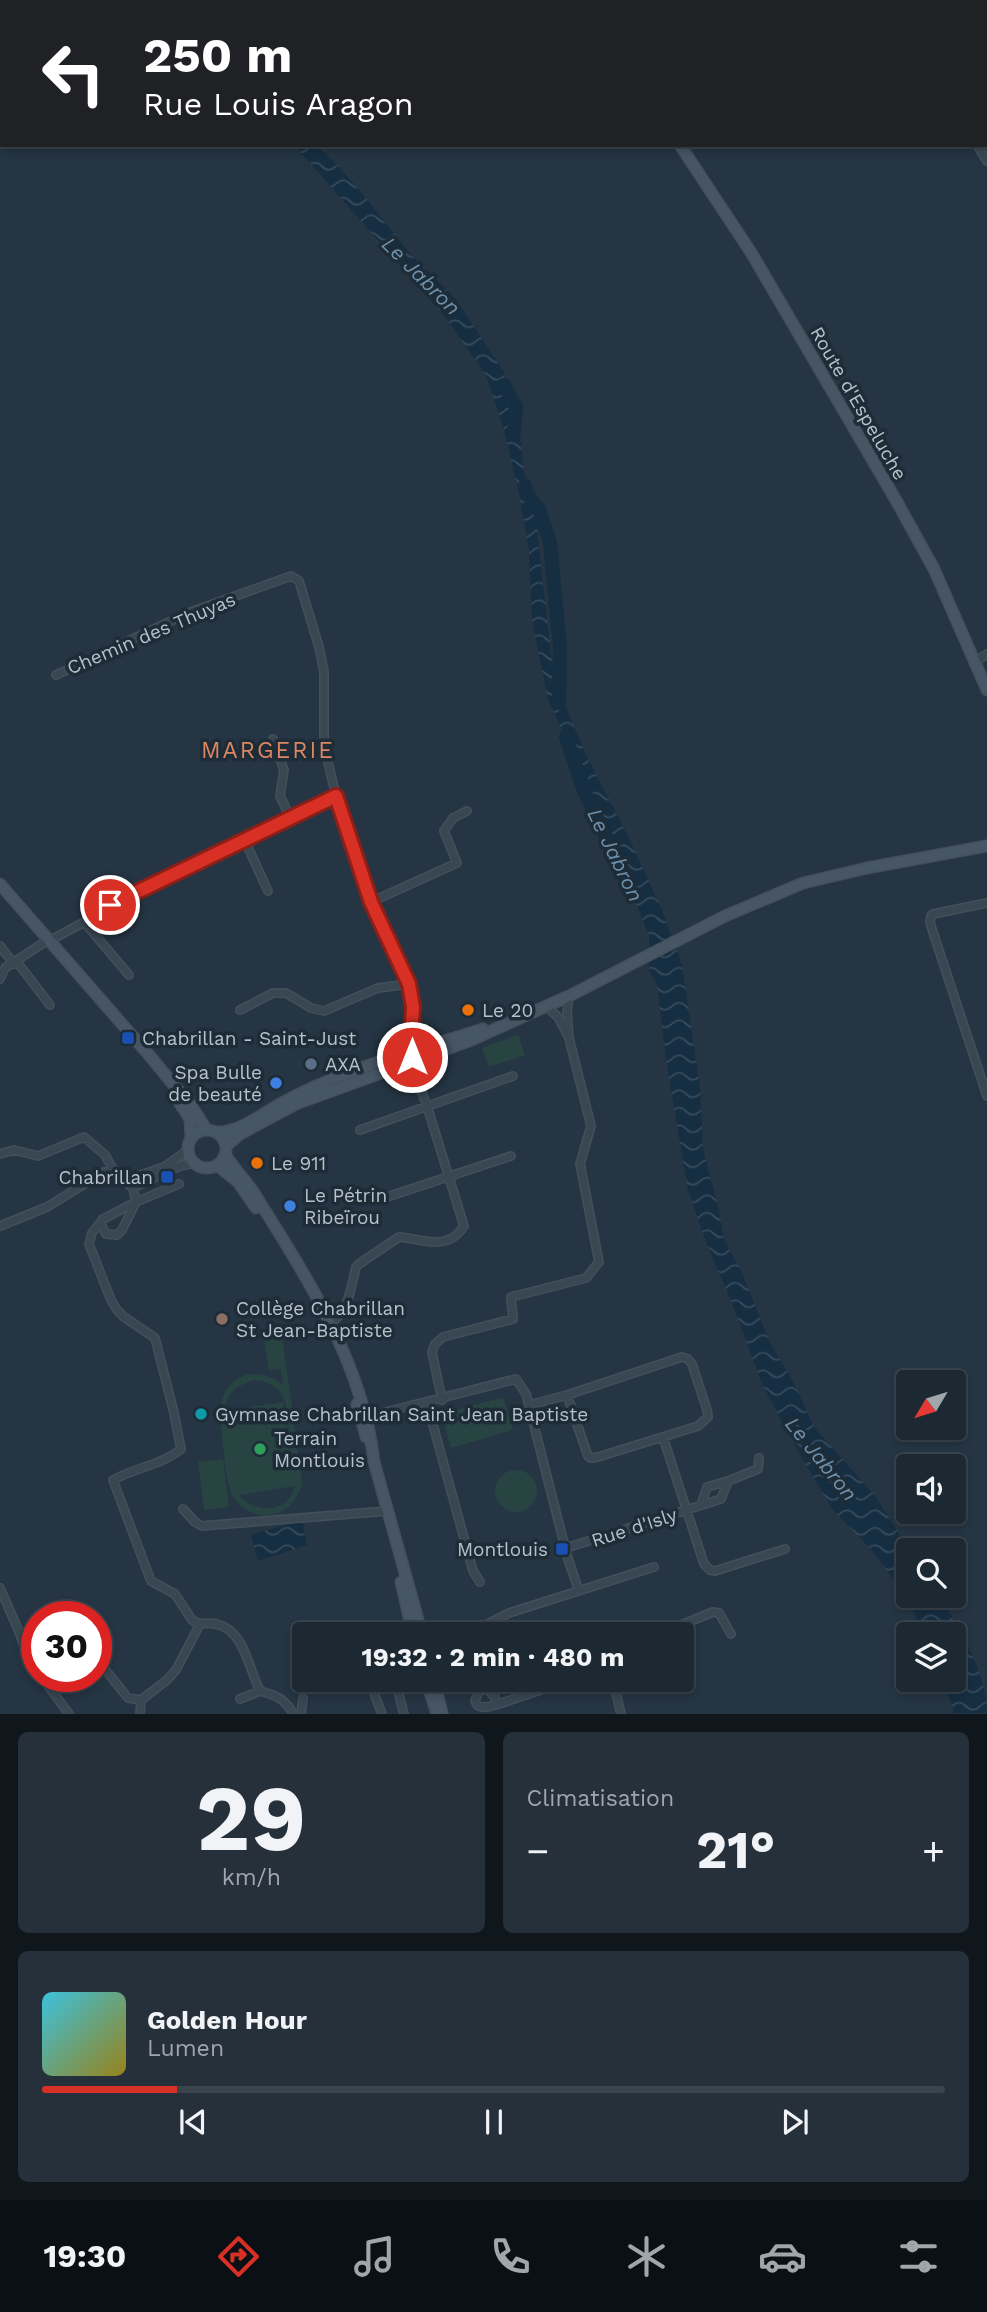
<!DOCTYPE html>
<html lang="fr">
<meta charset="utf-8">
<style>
:root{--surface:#1c2832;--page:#25303a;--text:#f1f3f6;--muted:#a0a6ac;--line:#3a444d;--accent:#d93025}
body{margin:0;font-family:"Work Sans",sans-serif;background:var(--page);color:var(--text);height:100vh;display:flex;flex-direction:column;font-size:26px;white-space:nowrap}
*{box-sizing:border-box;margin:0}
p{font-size:23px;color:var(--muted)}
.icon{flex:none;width:38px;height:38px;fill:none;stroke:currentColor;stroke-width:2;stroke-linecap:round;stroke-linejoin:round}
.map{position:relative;height:1714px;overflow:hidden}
.sheet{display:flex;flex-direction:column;gap:18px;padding:18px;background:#0f161c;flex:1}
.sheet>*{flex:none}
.guide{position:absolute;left:0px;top:0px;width:987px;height:147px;box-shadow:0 4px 10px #0003,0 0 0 2px var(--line);background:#202124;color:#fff;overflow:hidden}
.needle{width:46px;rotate:232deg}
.fabs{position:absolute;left:896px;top:1370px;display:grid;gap:14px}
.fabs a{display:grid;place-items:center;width:70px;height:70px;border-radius:7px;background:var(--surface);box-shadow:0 4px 10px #0003,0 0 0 2px var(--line);font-size:35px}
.speed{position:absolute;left:21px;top:1601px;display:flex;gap:14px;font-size:35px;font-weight:700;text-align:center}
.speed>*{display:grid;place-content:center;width:91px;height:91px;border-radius:50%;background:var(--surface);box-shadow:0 4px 10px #0003,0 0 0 2px var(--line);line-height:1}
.speed .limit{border:10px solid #d22;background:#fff;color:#111}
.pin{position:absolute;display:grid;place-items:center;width:60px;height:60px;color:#fff;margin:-30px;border:4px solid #fff;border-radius:50%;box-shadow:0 2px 7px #0007}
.me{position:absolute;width:77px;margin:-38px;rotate:0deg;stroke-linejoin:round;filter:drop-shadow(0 0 5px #0008)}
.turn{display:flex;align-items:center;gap:24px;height:147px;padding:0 28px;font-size:32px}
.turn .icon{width:91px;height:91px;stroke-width:2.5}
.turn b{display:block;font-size:49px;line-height:60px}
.big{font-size:52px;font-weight:700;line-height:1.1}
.sheet .widget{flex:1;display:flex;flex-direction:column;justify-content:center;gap:10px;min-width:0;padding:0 24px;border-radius:10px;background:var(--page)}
.sheet .dial{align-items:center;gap:0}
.dial b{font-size:91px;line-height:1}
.song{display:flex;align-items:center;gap:21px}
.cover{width:84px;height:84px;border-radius:10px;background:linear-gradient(135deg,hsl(190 70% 55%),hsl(50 70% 35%))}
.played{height:7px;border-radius:4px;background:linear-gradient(90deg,var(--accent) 15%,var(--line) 15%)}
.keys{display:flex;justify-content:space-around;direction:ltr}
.heat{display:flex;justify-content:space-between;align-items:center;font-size:38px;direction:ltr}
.sheet .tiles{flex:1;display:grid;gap:18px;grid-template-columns:1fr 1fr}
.widget:last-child{grid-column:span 2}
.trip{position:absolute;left:292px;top:1622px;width:402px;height:70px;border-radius:7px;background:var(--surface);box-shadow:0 4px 10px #0003,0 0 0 2px var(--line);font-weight:700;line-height:70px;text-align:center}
.tabs{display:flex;height:112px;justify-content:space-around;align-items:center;background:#0b1014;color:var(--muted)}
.tabs .icon{width:49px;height:49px}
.tabs .active{color:var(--accent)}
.tabs b{font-size:32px;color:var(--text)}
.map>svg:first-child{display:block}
.pitch{fill:#274443;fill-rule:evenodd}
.water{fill:url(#water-waves)}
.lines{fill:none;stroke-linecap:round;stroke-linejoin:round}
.river{stroke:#162e42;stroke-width:14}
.minor-casing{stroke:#43505b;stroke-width:10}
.secondary-casing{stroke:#43505b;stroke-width:13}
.minor{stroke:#394752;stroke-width:7}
.secondary{stroke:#475665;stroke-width:10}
.route-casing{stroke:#8d1f18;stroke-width:18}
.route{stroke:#d93025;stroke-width:12}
.food-dot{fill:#e8710a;stroke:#1e2c38;stroke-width:2.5}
.transit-dot{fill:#1a4fb4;stroke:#1e2c38;stroke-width:2.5}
.service-dot{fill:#5c6f8a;stroke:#1e2c38;stroke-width:2.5}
.shop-dot{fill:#3f7fe0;stroke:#1e2c38;stroke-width:2.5}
.education-dot{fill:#8d6e63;stroke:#1e2c38;stroke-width:2.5}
.culture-dot{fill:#0f9aa8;stroke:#1e2c38;stroke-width:2.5}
.leisure-dot{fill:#2e9e5b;stroke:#1e2c38;stroke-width:2.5}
.labels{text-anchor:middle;stroke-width:7;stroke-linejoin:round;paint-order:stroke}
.street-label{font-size:19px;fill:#b6c1cc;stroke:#1e2c38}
.poi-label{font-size:19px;fill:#b6c1cc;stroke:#1e2c38;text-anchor:start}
.water-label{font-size:21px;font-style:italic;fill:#6d90ad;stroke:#1e2c38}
.quarter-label{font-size:23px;letter-spacing:2px;fill:#dc8762;stroke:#1e2c38}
</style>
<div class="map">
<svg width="987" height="1714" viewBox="0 0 987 1714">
<defs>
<pattern id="water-waves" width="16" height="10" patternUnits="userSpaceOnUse" patternTransform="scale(1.75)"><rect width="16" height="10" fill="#162e42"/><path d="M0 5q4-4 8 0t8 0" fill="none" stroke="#364a5c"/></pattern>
</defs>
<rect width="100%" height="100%" fill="#253543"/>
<path class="pitch" d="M518,1035L525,1055L489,1067L482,1048Z
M282,1335L302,1482C299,1496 291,1510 275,1514C259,1518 241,1511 233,1496C225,1483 222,1431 220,1414C222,1376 254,1362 283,1385L281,1369L269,1370L264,1338ZM254,1380C269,1381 279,1387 285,1401L293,1464L283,1402L225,1411C225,1393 238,1385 254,1380ZM295,1486C288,1514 256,1514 239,1495Z
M503,1397L513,1430L451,1448L442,1414Z
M223,1459L229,1507L204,1510L198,1462Z
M495 1491a21 21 0 1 1 42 0a21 21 0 1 1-42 0Z"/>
<path class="water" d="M294,145H318L357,187L412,256L455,298L504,372L519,426L524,472L534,504L551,654L563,701L587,757L628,836L662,910L682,965L700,1088L703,1149L719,1211L724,1239L743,1275L770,1343L794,1383L814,1427L876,1497L909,1550L908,1596H941C960,1632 987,1672 987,1713H954L943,1680H954V1634H923L908,1598L869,1547L832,1509L799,1453L763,1386L735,1311L704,1237L688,1190L666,1060L657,984L649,971V936L609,836L548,699L532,620L529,550L519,493L504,430L486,375L443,314Z
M302,1520L307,1545L258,1561L251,1535Z"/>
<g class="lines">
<path class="river" d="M199,0L200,2
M504,385L516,407L514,432
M525,486L527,495L539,509L550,543L560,647L559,703
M566,737L585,793L628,882"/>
<g class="minor-casing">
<path id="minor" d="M780,0L781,2
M977,145L987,161
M975,662L987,654
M56,675L188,613L291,576L299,581L319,647L324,672V745L336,796L371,902L409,984L413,1007L411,1035L415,1055L405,1060
M273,739L284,770L280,796L290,817
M245,841L268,891
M371,902L457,863L444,831L453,818L467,811
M987,903L933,914L931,916L930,923L987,1096
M85,923L129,975
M49,941L103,912L110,905L156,884L336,796
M0,946L14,964
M17,962L50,1005
M0,979L5,968L48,940
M547,1007L558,1017L567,1034
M240,1010L273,993H286L311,1008L324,1011L378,988L409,984
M360,1130L513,1076
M0,1154L14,1150L38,1156L84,1137L105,1155L114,1171
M129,1179L164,1167L188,1150
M133,1188L180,1166L195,1163
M378,1200L511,1156
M100,1223L106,1234L117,1235L122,1230L136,1202L179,1184
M0,1226L47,1207L104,1172L117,1171L129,1179L128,1184L133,1188L136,1202L103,1219L92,1233L89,1244L111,1300L117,1310L124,1317L155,1338L174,1413L181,1449C162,1465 134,1468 113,1480L151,1581L175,1594L192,1620L200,1624
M330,1323C349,1312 351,1287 356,1267L359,1264L399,1237C422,1239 448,1252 464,1226L427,1106L410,1061
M682,1357L688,1359L692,1364L707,1410L708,1417L698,1426L598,1457L591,1458L588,1456L567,1395Z
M442,1400L432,1352L435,1344L443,1337L513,1319L511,1297L586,1278L599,1262L580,1164L591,1126L569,1038L567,1012L569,996
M427,1403L473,1571L480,1582
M529,1405L567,1395
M362,1418L516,1379L526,1394L568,1559L579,1591
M663,1437L704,1564L710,1570L715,1571L785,1549
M701,1505L707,1487L728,1481
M183,1509L195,1522L202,1526L387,1511
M566,1548L721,1499L728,1481L758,1469L759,1458
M0,1588L20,1634L28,1660L37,1671
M77,1612L79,1617
M450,1634L482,1627L509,1613L654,1567
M659,1634L713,1612L719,1613L731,1634
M96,1658L128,1698L141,1700
M41,1676L69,1714
M369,1680L382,1714
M395,1680L404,1714
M613,1680L621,1714
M304,1683L305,1680
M240,1699L260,1691
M495,1705V1697L488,1690C480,1688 477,1694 475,1701L477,1705C483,1710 494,1705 502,1703L570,1680
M140,1714L141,1700L167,1680L176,1670L200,1624C243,1617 246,1663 260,1691C275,1695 286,1699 293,1714
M301,1714L303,1698"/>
</g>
<g class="secondary-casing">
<path id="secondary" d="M601,0V2
M680,145L752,254L897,502L934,569L987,690
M0,884L149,1055L192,1107L206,1129
M179,1102L190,1119L191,1137
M188 1149a19 19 0 1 1 38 0a19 19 0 1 1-38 0Z
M217,1132C239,1133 262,1114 280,1104C343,1069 415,1051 483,1029
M226,1146L240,1134L296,1104L469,1041L569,996L725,916L803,883L867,868L987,846
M225,1154C233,1168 245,1179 254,1193C306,1276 363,1363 374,1462
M217,1165L238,1182L256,1208
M357,1404L366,1437
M373,1458L422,1634
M401,1582L413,1634
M426,1680L437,1714
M434,1680L442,1713"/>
</g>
<use href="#minor" class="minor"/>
<use href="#secondary" class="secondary"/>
</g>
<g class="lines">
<g class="route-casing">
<path id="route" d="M110,905L336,796L371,902L409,984L413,1007L411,1035L415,1055L412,1057"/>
</g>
<use href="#route" class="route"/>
</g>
<g class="food-dot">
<circle cx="468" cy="1010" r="7"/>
<circle cx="257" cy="1163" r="7"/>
</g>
<g class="transit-dot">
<rect x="121" y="1031" width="14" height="14" rx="3.5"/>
<rect x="160" y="1170" width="14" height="14" rx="3.5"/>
<rect x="555" y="1542" width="14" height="14" rx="3.5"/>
</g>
<circle class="service-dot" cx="311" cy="1064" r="7"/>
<g class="shop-dot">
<circle cx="276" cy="1083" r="7"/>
<circle cx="290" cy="1206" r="7"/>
</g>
<circle class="education-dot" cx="222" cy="1319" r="7"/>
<circle class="culture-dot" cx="201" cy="1414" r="7"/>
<circle class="leisure-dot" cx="260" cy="1449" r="7"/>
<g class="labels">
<g class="street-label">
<text transform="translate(859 403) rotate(60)" y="7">Route d'Espeluche</text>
<text transform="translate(151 633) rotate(-23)" y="7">Chemin des Thuyas</text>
<text transform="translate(634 1527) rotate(-18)" y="7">Rue d'Isly</text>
</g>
<g class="poi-label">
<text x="482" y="1017">Le 20</text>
<text x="142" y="1045">Chabrillan - Saint-Just</text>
<text x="325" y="1071">AXA</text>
<text x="262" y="1079" text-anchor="end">Spa Bulle<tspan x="262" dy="22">de beauté</tspan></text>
<text x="271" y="1170">Le 911</text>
<text x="153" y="1184" text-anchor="end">Chabrillan</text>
<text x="304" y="1202">Le Pétrin<tspan x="304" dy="22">Ribeïrou</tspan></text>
<text x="236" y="1315">Collège Chabrillan<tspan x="236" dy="22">St Jean-Baptiste</tspan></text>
<text x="215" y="1421">Gymnase Chabrillan Saint Jean Baptiste</text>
<text x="274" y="1445">Terrain<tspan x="274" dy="22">Montlouis</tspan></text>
<text x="548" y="1556" text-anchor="end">Montlouis</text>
</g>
<g class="water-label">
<text transform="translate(421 276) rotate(45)" y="7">Le Jabron</text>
<text transform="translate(615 855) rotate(64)" y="7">Le Jabron</text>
<text transform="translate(821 1459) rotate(51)" y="7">Le Jabron</text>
</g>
<g class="quarter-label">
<text x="268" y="758">MARGERIE</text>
</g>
</g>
</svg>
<div class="fabs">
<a><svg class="needle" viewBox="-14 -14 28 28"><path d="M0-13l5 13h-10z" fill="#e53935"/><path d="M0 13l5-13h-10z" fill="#a0a6ac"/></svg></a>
<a><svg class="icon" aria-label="sound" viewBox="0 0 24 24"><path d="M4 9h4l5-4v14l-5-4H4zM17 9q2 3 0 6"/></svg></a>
<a><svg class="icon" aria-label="search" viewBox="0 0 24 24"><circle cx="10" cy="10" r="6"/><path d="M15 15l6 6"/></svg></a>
<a><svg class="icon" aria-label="layers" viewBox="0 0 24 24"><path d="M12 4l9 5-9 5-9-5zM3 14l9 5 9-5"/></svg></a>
</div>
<div class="speed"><div class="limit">30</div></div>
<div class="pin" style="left:110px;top:905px;background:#d93025"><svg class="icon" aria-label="arrive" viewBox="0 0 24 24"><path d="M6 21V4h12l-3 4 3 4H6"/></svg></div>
<svg class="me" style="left:412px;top:1057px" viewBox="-20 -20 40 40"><circle r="17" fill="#d93025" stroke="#fff" stroke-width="3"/><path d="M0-11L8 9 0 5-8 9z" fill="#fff"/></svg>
<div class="trip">19:32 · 2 min · 480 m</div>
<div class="guide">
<div class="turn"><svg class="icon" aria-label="left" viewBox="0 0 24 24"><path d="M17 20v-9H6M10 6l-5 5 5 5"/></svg><div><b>250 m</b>Rue Louis Aragon</div></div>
</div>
</div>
<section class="sheet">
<div class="tiles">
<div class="widget dial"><b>29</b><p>km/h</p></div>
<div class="widget"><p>Climatisation</p>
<div class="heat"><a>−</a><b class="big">21°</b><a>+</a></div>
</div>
<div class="widget">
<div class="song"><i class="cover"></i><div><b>Golden Hour</b><p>Lumen</p></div></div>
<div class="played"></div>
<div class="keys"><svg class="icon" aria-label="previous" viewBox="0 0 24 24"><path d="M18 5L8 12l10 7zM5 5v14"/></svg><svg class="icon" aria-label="pause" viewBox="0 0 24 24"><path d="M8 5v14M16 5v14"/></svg><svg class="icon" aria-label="next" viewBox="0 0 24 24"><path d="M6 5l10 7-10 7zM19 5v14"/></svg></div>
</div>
</div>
</section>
<nav class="tabs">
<b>19:30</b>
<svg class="icon active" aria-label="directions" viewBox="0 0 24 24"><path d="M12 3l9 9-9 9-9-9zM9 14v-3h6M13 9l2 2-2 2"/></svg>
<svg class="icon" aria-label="music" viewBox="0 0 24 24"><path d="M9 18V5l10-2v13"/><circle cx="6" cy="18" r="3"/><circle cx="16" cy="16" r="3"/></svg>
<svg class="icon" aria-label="phone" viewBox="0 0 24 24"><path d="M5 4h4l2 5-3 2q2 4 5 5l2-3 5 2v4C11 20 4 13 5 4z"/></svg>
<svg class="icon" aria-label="climate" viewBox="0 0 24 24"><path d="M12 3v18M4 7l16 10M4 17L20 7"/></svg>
<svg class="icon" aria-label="car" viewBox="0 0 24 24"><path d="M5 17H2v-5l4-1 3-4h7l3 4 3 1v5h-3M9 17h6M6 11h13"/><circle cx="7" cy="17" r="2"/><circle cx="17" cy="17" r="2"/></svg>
<svg class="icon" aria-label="filters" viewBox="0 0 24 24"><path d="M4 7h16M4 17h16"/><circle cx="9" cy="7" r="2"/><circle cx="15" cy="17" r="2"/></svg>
</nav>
